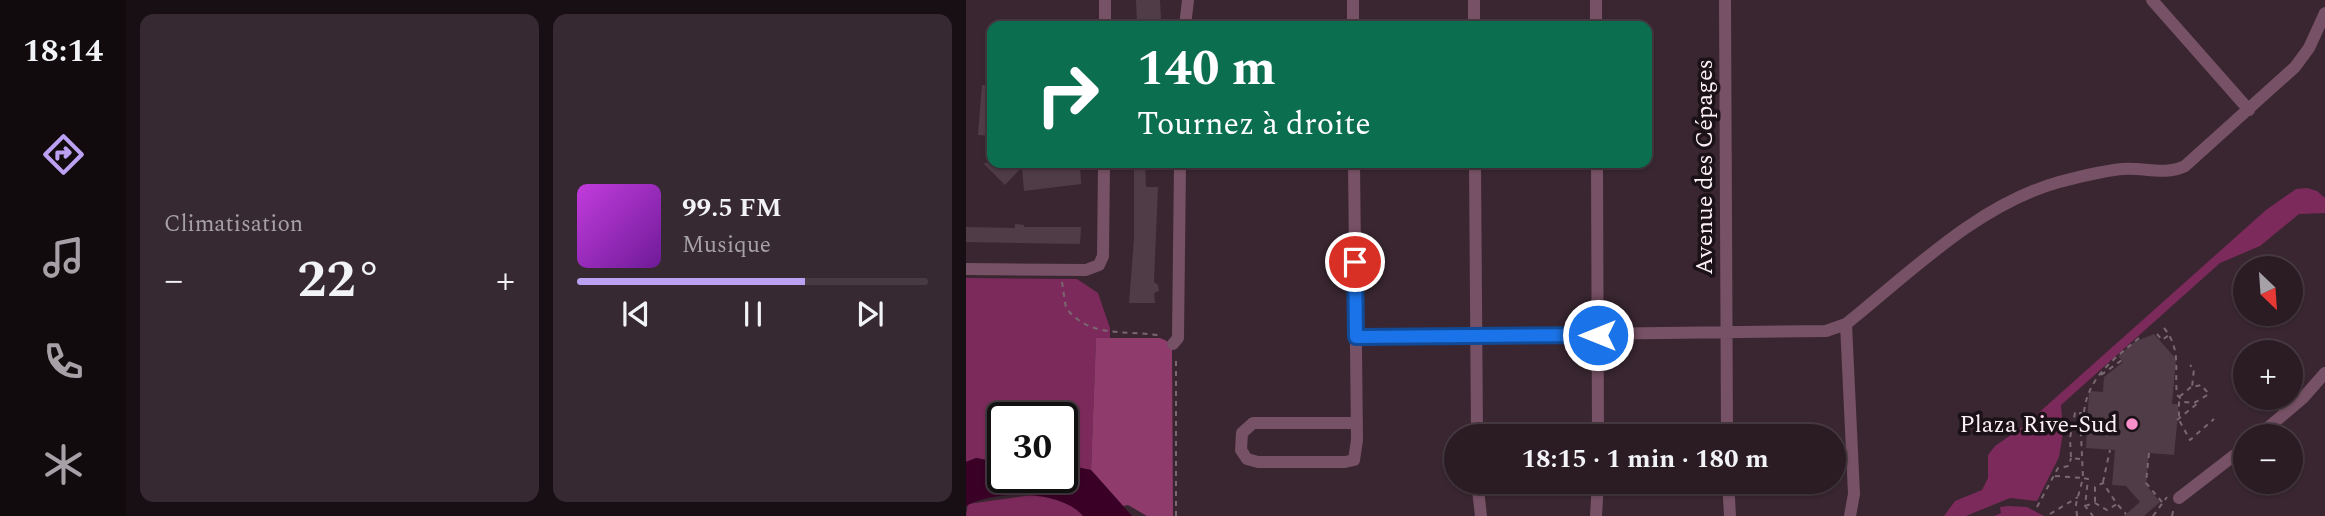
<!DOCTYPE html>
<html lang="fr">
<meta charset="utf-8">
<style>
:root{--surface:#2b1c24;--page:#372931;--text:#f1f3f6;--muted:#a6a1a6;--line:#473a41;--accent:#bca0f2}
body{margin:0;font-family:Spectral,serif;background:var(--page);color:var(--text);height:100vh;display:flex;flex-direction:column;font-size:26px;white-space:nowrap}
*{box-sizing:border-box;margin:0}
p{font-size:23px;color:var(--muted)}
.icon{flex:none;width:38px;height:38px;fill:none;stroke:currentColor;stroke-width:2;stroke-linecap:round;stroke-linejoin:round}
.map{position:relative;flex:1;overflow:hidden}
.details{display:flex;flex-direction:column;gap:14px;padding:14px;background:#180f14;width:840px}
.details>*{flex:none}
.hud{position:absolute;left:21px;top:21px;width:665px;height:147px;border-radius:14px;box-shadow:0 2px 5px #0004,0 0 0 2px var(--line);background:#0b6e4f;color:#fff;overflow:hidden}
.needle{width:46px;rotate:155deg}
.controls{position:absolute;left:1267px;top:256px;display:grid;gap:14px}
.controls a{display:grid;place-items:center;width:70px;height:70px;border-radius:50%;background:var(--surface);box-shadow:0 2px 5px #0004,0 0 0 2px var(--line);font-size:35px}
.speed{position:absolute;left:21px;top:402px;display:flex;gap:14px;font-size:35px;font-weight:700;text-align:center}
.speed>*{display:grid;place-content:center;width:91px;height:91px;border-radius:50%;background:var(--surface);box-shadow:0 2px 5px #0004,0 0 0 2px var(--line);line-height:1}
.speed .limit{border:4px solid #111;border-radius:10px;background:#fff;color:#111}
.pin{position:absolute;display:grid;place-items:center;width:60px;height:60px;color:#fff;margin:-30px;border:4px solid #fff;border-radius:50%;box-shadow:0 2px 7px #0007}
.me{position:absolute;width:77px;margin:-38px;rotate:270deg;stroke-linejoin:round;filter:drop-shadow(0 0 5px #0008)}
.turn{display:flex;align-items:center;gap:24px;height:147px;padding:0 35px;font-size:32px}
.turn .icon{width:91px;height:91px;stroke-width:2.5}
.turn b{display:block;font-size:49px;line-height:60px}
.big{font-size:52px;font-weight:700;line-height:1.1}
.details .widget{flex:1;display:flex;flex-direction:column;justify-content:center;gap:10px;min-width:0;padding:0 24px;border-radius:14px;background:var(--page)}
.song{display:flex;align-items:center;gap:21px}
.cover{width:84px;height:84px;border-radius:10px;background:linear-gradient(135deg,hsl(290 70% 55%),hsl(280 70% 35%))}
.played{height:7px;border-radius:4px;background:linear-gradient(90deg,var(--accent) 65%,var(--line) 65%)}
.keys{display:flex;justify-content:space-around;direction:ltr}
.heat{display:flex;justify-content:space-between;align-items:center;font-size:38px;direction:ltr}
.details .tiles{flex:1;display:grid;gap:14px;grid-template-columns:repeat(2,1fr)}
.trip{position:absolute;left:478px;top:424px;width:402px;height:70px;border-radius:35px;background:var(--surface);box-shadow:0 2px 5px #0004,0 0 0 2px var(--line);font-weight:700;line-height:70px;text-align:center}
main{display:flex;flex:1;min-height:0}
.tabs{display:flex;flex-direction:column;width:126px;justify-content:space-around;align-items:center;background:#110b0e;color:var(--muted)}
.tabs .icon{width:49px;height:49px}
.tabs .on{color:var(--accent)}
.tabs b{font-size:32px;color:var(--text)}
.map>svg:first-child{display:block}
.green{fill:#7c2a5b}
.forest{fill:#8f3c6d}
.water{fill:#3a0026}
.building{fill:#503c46}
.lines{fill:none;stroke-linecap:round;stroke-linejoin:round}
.path{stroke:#796871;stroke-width:2;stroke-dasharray:5 5;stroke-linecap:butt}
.minor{stroke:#775165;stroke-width:12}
.route-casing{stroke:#114b97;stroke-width:18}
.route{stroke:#1a73e8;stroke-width:12}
.poi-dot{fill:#f98fca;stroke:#1b1217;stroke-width:2.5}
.labels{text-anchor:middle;stroke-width:7;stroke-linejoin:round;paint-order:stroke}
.street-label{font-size:24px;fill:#fdeff6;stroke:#1b1217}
.poi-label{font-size:24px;fill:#fdeff6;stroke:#1b1217;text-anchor:end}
</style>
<main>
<nav class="tabs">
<b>18:14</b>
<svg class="icon on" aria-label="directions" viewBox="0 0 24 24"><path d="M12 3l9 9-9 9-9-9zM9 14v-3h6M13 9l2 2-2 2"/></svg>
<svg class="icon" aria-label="music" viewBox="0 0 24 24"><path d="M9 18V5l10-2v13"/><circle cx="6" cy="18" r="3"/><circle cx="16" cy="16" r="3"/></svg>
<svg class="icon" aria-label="phone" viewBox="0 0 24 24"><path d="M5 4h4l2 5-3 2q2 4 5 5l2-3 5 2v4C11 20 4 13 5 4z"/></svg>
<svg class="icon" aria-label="climate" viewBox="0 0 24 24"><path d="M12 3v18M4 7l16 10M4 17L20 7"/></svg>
</nav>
<section class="details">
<div class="tiles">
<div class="widget"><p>Climatisation</p>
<div class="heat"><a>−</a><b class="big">22°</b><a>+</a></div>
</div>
<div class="widget">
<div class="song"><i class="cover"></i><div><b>99.5 FM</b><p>Musique</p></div></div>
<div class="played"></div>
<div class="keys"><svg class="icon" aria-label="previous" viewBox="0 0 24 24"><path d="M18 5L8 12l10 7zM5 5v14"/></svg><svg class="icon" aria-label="pause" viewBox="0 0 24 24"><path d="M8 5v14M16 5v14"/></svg><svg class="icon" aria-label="next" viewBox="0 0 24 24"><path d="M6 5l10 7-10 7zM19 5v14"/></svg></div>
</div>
</div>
</section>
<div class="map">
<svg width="1359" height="516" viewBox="0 0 1359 516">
<rect width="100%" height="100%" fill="#392630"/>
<path class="green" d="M1341,188L1351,191L1359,198V213L1333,214L1294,246L1254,263L1095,405L1097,433L1093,457L1071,501L1044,498L1000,516H978L989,501L1016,490L1022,478V455L1029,446L1059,425L1300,210L1330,189Z
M0,278L111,279L132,293L144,328V339H130L125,470L96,464V418H37V463L10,458L0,462Z
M74,494L110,507L117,516H0L2,504Z
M1042,506L1061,507L1078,516H1028L1035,513L1034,507Z"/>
<path class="forest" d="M130,338H194L201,341L206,349L207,516H181L162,505L157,506L125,470Z"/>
<path class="water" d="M10,458L37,463V478H96V464L125,470L166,516H117C94,489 29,490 0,506V462Z"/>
<path class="building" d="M170,0H194L195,19L171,23Z
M16,85H26V136L12,135Z
M17,163H47L54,169L39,185Z
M168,163H179L180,187H192L188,282L192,285L193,291L188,293L189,303H163L168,239Z
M114,165L115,184L58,191L56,168Z
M49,224L58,225V227H115L114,244L0,242V227L49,228Z
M1188,334L1210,359L1206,404H1213L1208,455L1183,453L1180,485L1194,502L1178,516H1158L1174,502L1160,486L1146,485L1149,450L1120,448L1123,391L1137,392L1138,377L1157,362L1152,356L1168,342Z"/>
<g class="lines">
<path class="path" d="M96,282L100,308C125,340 162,329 196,336
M1198,328C1216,350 1208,370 1211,395L1218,402L1228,403L1243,394L1235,385L1226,387L1228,369L1224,365
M1191,334L1196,340L1203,335
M1135,375L1156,360
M1225,387L1213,397V420L1224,440L1248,419
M1118,412C1122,377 1147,360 1173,338
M1211,420L1232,403
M1183,453L1180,483L1196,502
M1114,459L1105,458L1104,438L1109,413H1114
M1089,476L1117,478L1114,413H1121
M1137,482L1144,450
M1152,505L1160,514
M1119,506L1129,503L1141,510L1151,504L1137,483L1129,487V503
M1071,507L1092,468L1103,466L1105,458
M1084,514L1112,497
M210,516V356
M1111,516L1110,504L1117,478L1122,479L1119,506L1127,516
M1187,516L1201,497
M1206,516L1208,507"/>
<path class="minor" d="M387,0V26
M508,0V26
M630,0V26
M759,0L761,436
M1186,0L1283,110
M139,26V0
M219,26L222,0
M388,163L391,440L388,460L379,462H292L281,459L275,450L276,433L287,423H391
M509,163L511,436
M631,163L632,436
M0,269L120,270L133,265L137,256L138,163
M880,324L888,494L884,516
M390,337L860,331L880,324C945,272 1011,205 1093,182C1114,177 1134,171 1156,169C1178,167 1198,176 1219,166L1329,67L1343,48L1359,13
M207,344L212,338L214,163
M1292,436L1337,398L1359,373
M511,481L515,516
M762,481L764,516
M1213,498L1279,447
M630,516L632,481"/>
</g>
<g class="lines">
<g class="route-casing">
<path id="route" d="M389,262L390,337L632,335"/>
</g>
<use href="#route" class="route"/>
</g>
<circle class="poi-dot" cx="1166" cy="424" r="7"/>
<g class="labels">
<g class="street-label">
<text transform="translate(738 167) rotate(-90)" y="8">Avenue des Cépages</text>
</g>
<g class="poi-label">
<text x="1152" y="432">Plaza Rive-Sud</text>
</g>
</g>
</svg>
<div class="controls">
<a><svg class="needle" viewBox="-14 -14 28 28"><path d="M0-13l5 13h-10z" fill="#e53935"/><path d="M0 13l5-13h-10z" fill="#a6a1a6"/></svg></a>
<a>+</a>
<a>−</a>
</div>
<div class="speed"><div class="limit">30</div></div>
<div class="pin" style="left:389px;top:262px;background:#d93025"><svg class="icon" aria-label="arrive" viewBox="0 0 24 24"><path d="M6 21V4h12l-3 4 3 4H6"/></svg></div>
<svg class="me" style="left:632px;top:335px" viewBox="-20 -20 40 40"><circle r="17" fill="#1a73e8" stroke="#fff" stroke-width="3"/><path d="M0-11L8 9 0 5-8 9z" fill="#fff"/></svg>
<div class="trip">18:15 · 1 min · 180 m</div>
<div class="hud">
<div class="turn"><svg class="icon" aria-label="right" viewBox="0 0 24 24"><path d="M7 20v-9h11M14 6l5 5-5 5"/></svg><div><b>140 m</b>Tournez à droite</div></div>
</div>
</div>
</main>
